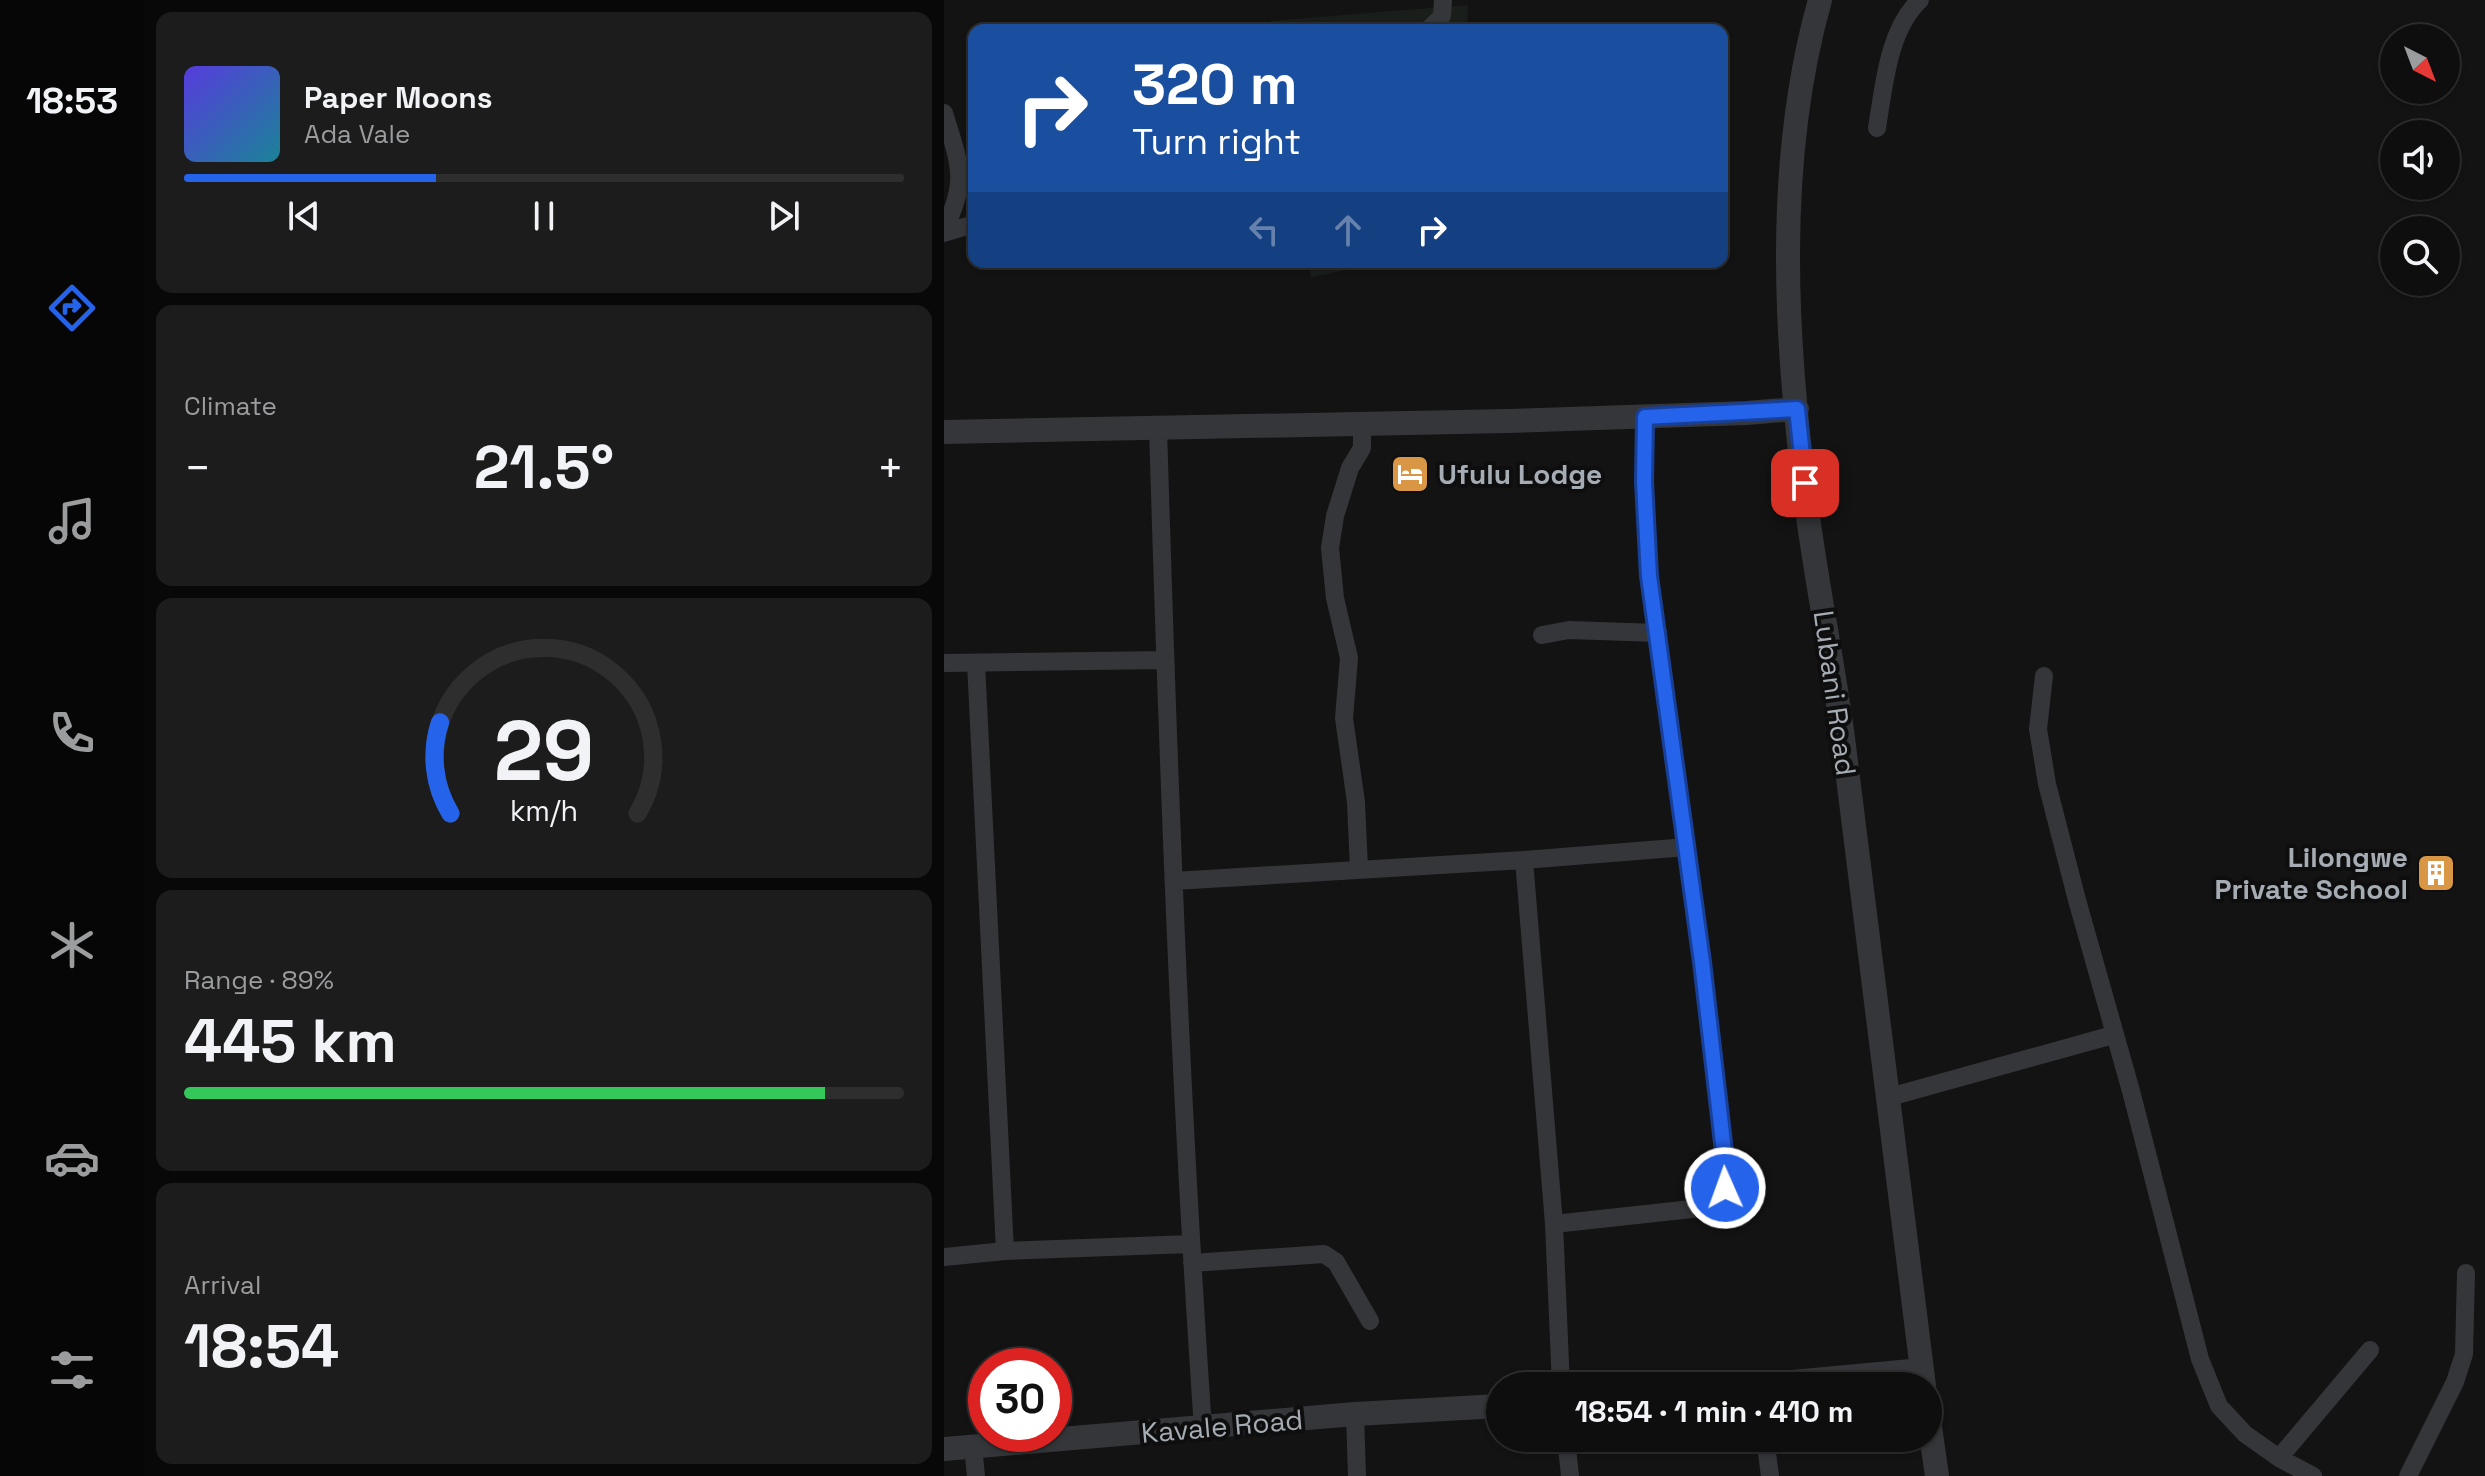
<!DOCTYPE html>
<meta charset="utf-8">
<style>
:root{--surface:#0e0e0f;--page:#1c1c1d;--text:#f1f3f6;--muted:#9b9c9e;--line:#2e2e2f;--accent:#2563eb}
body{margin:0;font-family:"Space Grotesk",sans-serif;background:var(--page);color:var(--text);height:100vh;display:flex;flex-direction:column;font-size:30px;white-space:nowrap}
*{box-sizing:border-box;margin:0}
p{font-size:26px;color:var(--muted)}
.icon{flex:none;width:44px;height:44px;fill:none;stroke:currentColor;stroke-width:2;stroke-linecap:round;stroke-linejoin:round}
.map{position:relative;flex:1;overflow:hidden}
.details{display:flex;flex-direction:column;gap:12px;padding:12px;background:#080808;width:800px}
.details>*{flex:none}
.guide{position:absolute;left:24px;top:24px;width:760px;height:244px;border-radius:16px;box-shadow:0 2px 6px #0004,0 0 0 2px var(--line);background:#1a4fa0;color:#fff;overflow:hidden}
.needle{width:52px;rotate:138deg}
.tools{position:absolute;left:1436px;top:24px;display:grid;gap:16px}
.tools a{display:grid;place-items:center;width:80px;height:80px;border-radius:50%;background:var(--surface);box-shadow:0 2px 6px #0004,0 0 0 2px var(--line);font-size:40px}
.speed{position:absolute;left:24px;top:1348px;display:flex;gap:16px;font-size:40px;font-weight:700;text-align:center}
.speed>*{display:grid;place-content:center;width:104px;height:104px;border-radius:50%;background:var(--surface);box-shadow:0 2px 6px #0004,0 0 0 2px var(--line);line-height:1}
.speed .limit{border:12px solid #d22;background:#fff;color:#111}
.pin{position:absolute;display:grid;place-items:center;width:68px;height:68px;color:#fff;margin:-34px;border-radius:16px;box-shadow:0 4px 12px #0006}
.me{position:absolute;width:88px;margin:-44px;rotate:358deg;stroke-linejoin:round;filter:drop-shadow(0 0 6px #0008)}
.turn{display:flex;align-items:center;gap:28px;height:168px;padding:0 32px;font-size:36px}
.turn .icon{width:104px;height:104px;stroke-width:2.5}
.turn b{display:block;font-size:56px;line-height:68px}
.lanes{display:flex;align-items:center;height:76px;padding:0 32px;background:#0003;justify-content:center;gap:40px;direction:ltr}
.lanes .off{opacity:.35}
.big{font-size:60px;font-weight:700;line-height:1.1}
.details .widget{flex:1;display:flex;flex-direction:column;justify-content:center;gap:12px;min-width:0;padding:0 28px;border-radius:16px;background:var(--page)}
.details .dial{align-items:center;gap:0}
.dial svg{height:208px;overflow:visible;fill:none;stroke:var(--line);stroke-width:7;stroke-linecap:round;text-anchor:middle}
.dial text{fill:var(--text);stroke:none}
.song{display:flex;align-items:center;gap:24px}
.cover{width:96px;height:96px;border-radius:12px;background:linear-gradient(135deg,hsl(250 70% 55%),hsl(190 70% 35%))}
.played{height:8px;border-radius:4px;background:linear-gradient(90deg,var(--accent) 35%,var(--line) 35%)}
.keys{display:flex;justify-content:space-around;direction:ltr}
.heat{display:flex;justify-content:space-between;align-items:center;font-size:44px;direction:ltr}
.charge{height:12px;border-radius:6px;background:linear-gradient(90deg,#34c759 89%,var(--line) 0)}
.trip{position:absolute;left:542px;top:1372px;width:456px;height:80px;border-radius:40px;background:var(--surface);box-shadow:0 2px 6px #0004,0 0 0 2px var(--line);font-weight:700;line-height:80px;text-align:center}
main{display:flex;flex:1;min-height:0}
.menu{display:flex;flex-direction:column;width:144px;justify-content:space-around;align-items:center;background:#060606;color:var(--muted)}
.menu .icon{width:56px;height:56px}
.menu .active{color:var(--accent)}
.menu b{font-size:36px;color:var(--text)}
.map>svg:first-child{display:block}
.green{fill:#1a1e1a}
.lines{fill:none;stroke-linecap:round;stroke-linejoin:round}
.minor{stroke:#343639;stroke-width:18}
.tertiary{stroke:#343639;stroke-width:24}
.route-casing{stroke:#184099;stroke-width:20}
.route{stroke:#2563eb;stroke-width:14}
.labels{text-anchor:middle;stroke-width:8;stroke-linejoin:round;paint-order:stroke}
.poi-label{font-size:28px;font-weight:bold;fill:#a6acb3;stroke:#0e0e0f;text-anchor:start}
.street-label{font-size:28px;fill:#a6acb3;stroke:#0e0e0f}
</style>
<main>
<nav class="menu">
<b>18:53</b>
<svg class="icon active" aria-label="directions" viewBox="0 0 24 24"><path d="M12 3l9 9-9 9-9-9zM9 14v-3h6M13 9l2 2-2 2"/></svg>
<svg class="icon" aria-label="music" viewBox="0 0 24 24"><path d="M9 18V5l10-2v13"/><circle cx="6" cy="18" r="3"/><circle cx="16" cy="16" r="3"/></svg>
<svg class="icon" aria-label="phone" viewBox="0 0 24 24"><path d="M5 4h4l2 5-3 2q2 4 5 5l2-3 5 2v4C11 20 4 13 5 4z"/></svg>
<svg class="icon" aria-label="climate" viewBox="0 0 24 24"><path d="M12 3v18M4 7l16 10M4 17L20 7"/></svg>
<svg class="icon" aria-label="car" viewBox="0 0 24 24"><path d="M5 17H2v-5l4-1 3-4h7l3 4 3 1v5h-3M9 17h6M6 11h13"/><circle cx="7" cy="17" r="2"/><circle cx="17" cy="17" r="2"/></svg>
<svg class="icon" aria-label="filters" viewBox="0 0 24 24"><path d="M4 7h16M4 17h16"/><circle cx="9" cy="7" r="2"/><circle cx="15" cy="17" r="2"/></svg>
</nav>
<section class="details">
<div class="widget">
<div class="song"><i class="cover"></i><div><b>Paper Moons</b><p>Ada Vale</p></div></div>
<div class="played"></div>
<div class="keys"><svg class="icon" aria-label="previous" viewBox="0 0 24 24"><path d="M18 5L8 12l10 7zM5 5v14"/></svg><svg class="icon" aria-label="pause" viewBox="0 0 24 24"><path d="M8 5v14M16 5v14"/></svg><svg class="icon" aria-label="next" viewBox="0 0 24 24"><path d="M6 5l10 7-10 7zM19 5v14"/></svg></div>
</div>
<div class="widget"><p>Climate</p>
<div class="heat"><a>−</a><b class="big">21.5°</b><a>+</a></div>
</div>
<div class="widget dial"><svg viewBox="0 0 100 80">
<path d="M14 69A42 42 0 1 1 86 69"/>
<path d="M14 69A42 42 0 0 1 10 34" stroke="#2563eb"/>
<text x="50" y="56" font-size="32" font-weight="700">29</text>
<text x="50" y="72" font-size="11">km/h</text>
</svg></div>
<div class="widget"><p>Range · 89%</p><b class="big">445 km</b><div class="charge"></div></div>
<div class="widget"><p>Arrival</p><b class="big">18:54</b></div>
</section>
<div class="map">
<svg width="1541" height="1476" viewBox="0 0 1541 1476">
<rect width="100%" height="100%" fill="#131314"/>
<path class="green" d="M524,5L523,30H327L326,21Z
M364,262H443L367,277Z"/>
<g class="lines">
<path class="minor" d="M484,30L498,16L499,0
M0,113C15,162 25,181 0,229
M933,128C940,86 944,30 976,0
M0,233L30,224
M214,428C224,762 236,1095 259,1428
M598,635L625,630L714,633
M0,663L221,660
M32,663L61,1251
M1100,676L1094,729L1103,784L1133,900L1187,1091L1256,1359L1275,1406L1301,1434L1335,1458L1369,1476
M580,860L610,1224L617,1386
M415,869L412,802L400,718L405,658L391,598L386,548L391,516L406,468L418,448V423
M230,881L580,860L743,847
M942,1098L1169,1035
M610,1224L757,1208L776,1198L783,1177L758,962L705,576L700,482L701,417
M0,1257L61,1251L247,1244
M248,1263L380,1254L392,1262L426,1321
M411,1414L413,1476
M622,1438L626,1476
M821,1438L826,1476
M29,1447L32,1476
M1335,1458L1426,1350
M1464,1476L1511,1382L1520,1354L1522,1273"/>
<path class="tertiary" d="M876,0C830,163 841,343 863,509C873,586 889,662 899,738C928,954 951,1170 980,1386
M0,432L564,421L802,413L853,409
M805,1386L978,1370
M984,1413L993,1476
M0,1449L411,1414L556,1406"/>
</g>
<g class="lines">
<g class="route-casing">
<path id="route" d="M781,1188L783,1177L758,962L705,576L700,482L701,417L853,409L861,483"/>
</g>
<use href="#route" class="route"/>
</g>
<defs>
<g id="hotel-square" transform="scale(2)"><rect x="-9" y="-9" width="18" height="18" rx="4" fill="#d99746" stroke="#0e0e0f"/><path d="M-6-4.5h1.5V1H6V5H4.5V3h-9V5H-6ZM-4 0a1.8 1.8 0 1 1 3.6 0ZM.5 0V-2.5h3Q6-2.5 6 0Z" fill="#fff"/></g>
<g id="building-square" transform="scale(2)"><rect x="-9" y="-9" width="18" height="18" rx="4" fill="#d99746" stroke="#0e0e0f"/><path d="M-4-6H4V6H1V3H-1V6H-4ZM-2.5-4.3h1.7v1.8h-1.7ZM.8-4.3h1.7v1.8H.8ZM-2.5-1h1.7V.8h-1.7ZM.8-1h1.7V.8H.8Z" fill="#fff"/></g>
</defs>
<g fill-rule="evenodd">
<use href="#hotel-square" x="466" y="474"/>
<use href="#building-square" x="1492" y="873"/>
</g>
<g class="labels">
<g class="poi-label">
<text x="494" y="484">Ufulu Lodge</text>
<text x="1464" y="867" text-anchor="end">Lilongwe<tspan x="1464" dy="32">Private School</tspan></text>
</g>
<g class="street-label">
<text transform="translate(891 693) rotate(82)" y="10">Lubani Road</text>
<text transform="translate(278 1426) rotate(-5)" y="10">Kavale Road</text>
</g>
</g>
</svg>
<div class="tools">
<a><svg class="needle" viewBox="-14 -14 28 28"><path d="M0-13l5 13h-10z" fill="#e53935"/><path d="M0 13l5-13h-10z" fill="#9b9c9e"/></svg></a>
<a><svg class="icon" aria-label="sound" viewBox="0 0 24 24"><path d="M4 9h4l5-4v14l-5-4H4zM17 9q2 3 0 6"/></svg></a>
<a><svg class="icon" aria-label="search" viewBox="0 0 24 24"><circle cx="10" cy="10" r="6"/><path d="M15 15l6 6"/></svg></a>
</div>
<div class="speed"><div class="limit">30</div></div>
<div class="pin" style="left:861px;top:483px;background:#d93025"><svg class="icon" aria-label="arrive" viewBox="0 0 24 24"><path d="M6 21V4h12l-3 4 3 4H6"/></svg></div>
<svg class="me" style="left:781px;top:1188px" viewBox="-20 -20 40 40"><circle r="17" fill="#2563eb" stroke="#fff" stroke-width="3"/><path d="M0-11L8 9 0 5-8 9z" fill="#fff"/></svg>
<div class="trip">18:54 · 1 min · 410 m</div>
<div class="guide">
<div class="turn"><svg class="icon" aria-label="right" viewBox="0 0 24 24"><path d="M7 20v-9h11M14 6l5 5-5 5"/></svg><div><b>320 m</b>Turn right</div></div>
<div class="lanes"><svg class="icon off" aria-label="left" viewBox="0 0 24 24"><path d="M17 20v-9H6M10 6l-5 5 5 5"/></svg><svg class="icon off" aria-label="ahead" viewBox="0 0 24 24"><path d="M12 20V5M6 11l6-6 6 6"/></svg><svg class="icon" aria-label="right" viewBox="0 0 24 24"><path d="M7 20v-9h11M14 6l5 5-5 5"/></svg></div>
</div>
</div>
</main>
